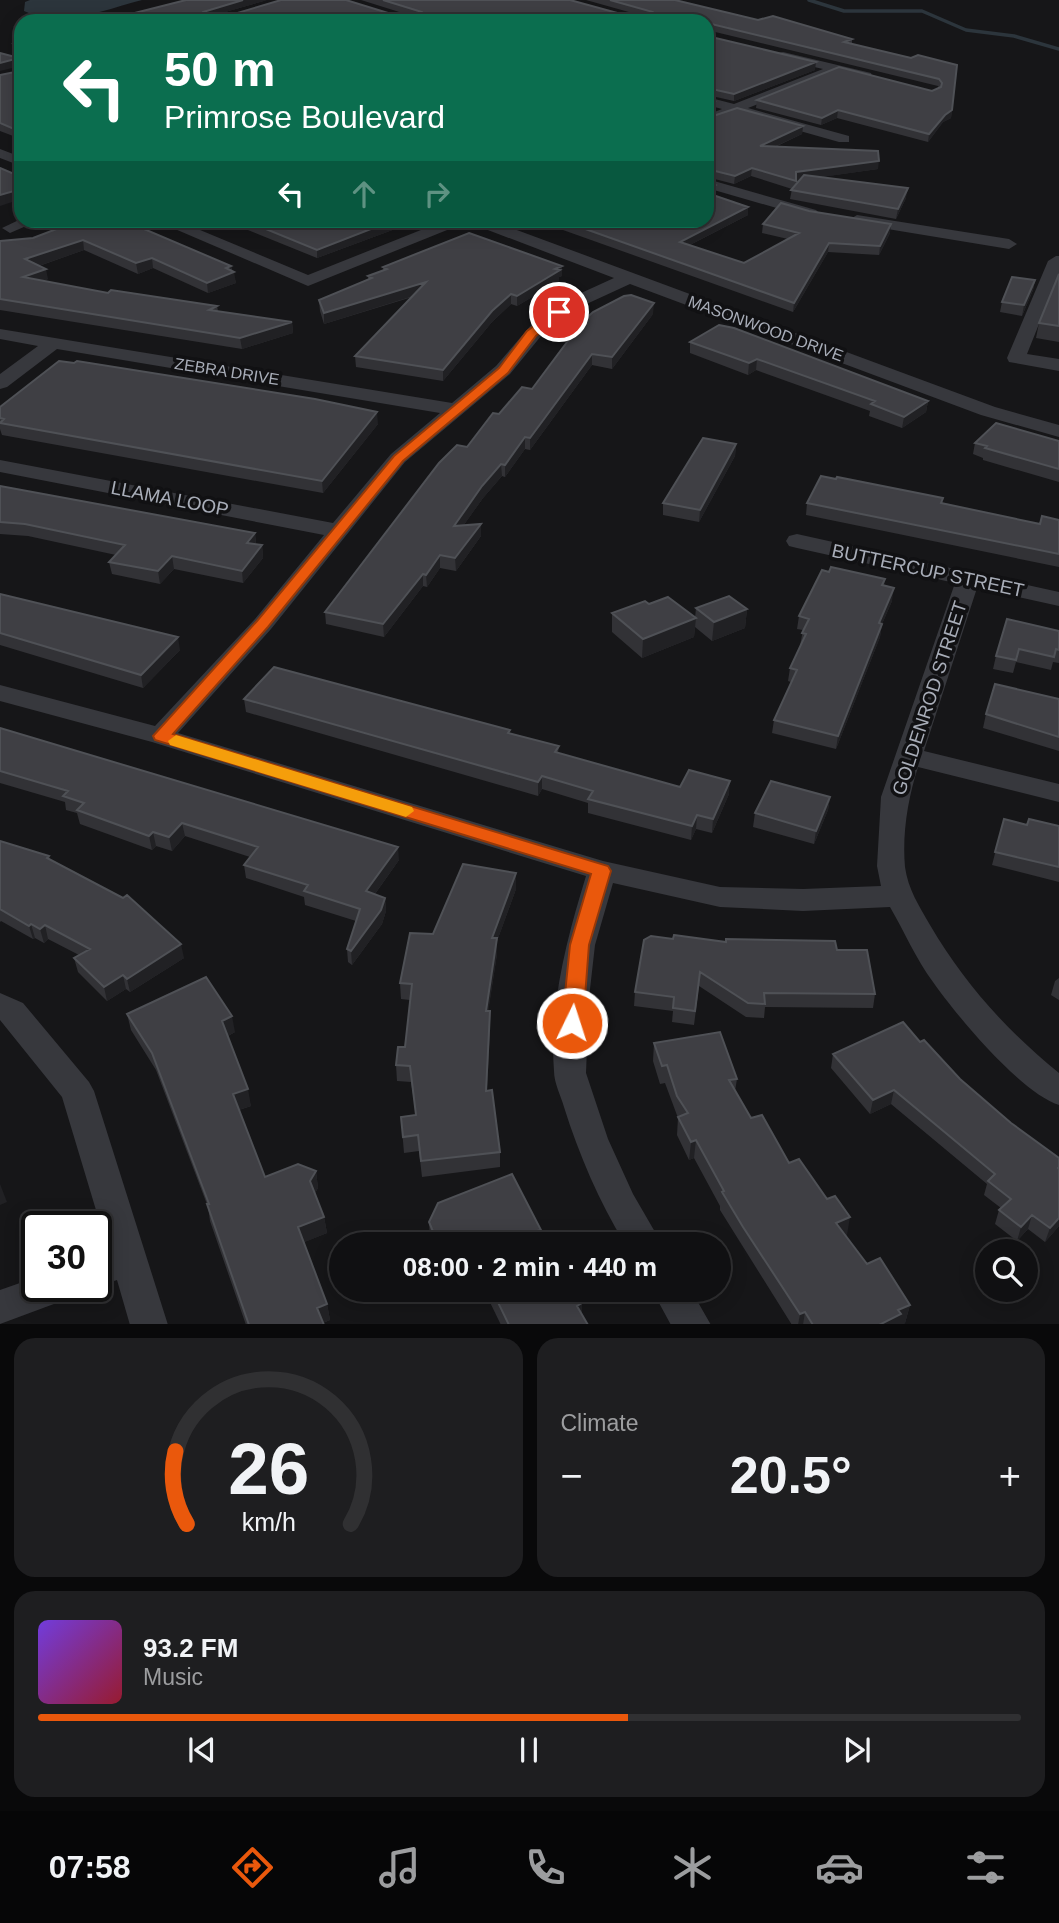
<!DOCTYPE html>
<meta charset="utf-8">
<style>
:root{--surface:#101012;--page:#1e1e20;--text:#f1f3f6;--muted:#9c9d9f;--line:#303032;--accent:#ea580c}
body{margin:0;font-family:Helvetica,sans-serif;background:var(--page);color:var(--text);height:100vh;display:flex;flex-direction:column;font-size:26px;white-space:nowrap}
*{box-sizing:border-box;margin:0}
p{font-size:23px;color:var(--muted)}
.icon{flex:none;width:38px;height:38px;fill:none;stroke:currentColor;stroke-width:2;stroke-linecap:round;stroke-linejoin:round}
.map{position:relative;height:1324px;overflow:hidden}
.drawer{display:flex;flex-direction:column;gap:14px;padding:14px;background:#09090a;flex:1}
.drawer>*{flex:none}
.guide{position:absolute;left:14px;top:14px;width:700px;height:214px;border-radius:21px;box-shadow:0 4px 18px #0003,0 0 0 2px var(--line);background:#0b6e4f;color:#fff;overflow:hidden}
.controls{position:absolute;left:975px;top:1239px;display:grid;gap:14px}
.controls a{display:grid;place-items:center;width:63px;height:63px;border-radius:50%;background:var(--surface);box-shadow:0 4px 18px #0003,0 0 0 2px var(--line);font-size:35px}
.speed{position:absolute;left:21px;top:1211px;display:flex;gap:14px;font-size:35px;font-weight:700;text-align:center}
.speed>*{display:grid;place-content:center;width:91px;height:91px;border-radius:50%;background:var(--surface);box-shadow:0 4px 18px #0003,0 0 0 2px var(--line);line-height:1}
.speed .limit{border:4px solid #111;border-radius:10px;background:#fff;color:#111}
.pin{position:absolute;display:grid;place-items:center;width:60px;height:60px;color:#fff;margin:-30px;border:4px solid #fff;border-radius:50%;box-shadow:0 2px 7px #0007}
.me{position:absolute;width:77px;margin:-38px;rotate:4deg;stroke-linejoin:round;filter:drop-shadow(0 0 5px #0008)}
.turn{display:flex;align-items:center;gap:24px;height:147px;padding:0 35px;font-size:32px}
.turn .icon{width:91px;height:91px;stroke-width:2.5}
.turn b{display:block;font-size:49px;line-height:60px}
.lanes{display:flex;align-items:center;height:66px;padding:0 35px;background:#0003;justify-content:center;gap:35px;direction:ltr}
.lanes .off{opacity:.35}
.big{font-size:52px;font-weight:700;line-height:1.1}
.drawer .card{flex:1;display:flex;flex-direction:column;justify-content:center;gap:10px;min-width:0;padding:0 24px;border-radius:21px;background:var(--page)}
.drawer .dial{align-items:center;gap:0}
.dial svg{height:182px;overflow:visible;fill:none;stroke:var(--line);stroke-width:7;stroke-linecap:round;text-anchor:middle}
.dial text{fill:var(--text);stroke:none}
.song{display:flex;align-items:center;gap:21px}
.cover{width:84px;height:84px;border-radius:10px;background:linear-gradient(135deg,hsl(260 70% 55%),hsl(350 70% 35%))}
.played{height:7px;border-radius:4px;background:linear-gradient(90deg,var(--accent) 60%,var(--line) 60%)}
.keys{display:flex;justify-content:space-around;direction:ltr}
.heat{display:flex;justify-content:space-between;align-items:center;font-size:38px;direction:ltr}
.drawer .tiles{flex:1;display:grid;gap:14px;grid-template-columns:1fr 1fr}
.card:last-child{grid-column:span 2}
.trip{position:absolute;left:329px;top:1232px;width:402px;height:70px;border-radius:35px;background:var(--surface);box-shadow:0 4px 18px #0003,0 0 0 2px var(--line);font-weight:700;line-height:70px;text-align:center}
.dock{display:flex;height:112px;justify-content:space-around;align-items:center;background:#060607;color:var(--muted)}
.dock .icon{width:49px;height:49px}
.dock .on{color:var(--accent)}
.dock b{font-size:32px;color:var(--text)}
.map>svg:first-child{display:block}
.water{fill:#2c353c}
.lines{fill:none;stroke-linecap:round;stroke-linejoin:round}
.stream{stroke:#2c353c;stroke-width:3.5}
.minor{fill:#37383d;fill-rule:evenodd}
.wall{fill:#323236}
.shaded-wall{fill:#212124}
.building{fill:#3f3f44;stroke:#4f5156;stroke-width:2}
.route{fill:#ea580c;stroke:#983908;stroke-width:2}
.slow{fill:#f59e0b}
.labels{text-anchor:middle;stroke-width:7;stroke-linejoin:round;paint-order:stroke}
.far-street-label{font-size:16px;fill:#a8adb8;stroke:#111113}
.street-label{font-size:19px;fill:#a8adb8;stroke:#111113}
</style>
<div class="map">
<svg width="1059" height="1325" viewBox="0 0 1059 1325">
<rect width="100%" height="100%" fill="#161618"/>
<path class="water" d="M30,0H142C103,10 62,29 24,11L25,2Z"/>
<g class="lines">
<path class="stream" d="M809,0L844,11H922L966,30L1014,36L1059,49"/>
<path class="minor" d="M783,52L871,73L872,76L866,80L837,73L748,108L849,136V142H839L736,113L707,124V115L722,109L707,105V97L734,104L823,69L779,59V53Z
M0,149L21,157V166L0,158Z
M707,179L816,210L819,213L811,218L707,188Z
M857,215L1009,239L1017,244L1009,249L851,223L849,220Z
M21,219L40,220L10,233L2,228Z
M154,220H176L308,275L446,220H490L995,407L1059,425V437L981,415L630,284L580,307L550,325L510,374L405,462L271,629L178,733L603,861L720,887L803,889L881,886L877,866L881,797L955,583L797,548L789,546L786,541L789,536L797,534L1059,592V606L977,588L924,751L1059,784V802L918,767C908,798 902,834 905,867C908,889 919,906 930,925C964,983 1007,1031 1059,1073V1105C1020,1092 957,1016 933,982C916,959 904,931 890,907L803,911L720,907L613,883L595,945L589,998L586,1073L608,1139L633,1194L662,1244H625C599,1201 579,1155 564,1107C561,1096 554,1083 554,1071C549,1005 567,938 586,876L152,742L0,701V685L155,726L255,619L324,535L0,472V460L333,523L391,454L440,413L57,349L7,387L0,389V374L38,346L0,339V329L452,403L496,366L538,317L568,299L614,278L467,222L308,286Z
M1056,256H1059V274L1027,354L1059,359V371L1009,362L1007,358L1048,261Z
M0,993L23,1003L89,1082L94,1091L168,1325H130L117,1280L96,1287L93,1286H96V1254L108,1250L62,1097L0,1020Z
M37,1277V1286H75L70,1298L0,1324V1290Z
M652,1290H691L711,1325H671Z"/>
</g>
<path class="wall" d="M267,0L211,16L401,17L412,16L361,0H570L632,17L643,16L586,0H675L758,20L852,39V44L911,58L957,65L951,118L943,122L928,142L837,118L821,125L756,108L757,100L932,91L939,88L938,86L707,30V21H103Z
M707,36L815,70L734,101L707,95Z
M21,42V54L16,51L14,44Z
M21,67V139L0,131V75L20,71Z
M707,118L803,126L802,134L775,147L878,169L820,177L906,198L896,219L790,199L792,189L751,176L734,184L707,177Z
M707,182L715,193L711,195L748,207V215L690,245L744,263L788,239L762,233L763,224L890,233L879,255L828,252L793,312L549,225V220H707Z
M80,220L231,266L236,283L208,293L153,268L138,274L84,250L39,266L48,279L43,281L108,293L217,306L218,311L292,322L293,333L242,349L0,310V241L33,238Z
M223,220H414V222L317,258Z
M562,266V276L559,277V281L517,306L511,304L492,322L443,381L356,367L355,356L412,297L324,324L320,311L319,300L368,279V276L383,270V267Z
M1059,274V342L1036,338L1039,323Z
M1035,280L1033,290L1022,316L1000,312L1002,302Z
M653,314L612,369L592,365L530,450L525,449L505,477L502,476L483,498L463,526L481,524V536L456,571L440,568L427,587L423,586L384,637L326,624L325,612L467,447L499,414L532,389Z
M690,342L928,401L926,412L902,428L869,416L870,411L756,370L748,375L690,353Z
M0,407L378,424L323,493L2,435L0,429Z
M1059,441V482L983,460V458L973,454L975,443Z
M736,444L735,456L699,522L663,515V503Z
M0,486L255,533L256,544L262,545L263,558L243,583L174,569L160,584L112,574L109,562L116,555L28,536L0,534Z
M943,498L942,503L1040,524L1059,520V567L806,515L807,503Z
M829,572L885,579L884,586L892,601L882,624L880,637L836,749L772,733L774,720L791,682L788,681L790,668L800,646L803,630L797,629L799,616Z
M0,594L180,650L143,688L0,645Z
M649,604L695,618L696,608L747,609L745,628L712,641L695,627L694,637L642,658L612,632V613Z
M1059,631V663L1053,662L1051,670L1016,662L1013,673L993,669L996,656Z
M244,699L510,733L559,746L558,753L680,787L729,794L712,833L696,829L691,840L588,813V803L542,789L538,796L246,712Z
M1059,699V751L983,728L986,714Z
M0,728L399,860L375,894L385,898L386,911L382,924L352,965L348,962L347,949L356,921L305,905L304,897L246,878L244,865L250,857L185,836L172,851L156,846L152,850L80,824L77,813L66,810L65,802L0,783Z
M830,797L828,810L814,844L753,827L755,813Z
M1004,819L1027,825L1059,826V882L992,865Z
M0,841L49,856L50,859L184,958L130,992L126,989L107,1001L78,972L74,958L79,955L48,939L44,943L35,938L33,939L1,921L0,922Z
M516,889L497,941V954L488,1011L490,1027L487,1091L500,1152V1167L422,1177L419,1151L404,1153L401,1117L416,1115L411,1082L397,1081L396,1065L405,1047L410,1000L401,999L400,983L433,934Z
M673,939L837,950L875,994L873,1008L765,1007L764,1018L746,1017L699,986L694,1025L672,1022L673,1011L634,1006L635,992Z
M1059,978V1000L1051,995L1055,981Z
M127,1014L235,1032L228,1036L251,1106L239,1110L265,1177L316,1171L318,1188L315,1193L324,1217L327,1233L304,1242L327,1304L330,1320L323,1323L324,1325H246L210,1221L208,1207L156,1070L131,1030Z
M903,1022L1059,1226L1045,1242L1028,1229L1017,1241L995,1224L999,1210L1001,1208L984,1195L987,1184L891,1104L870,1114L831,1068L833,1054Z
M654,1043L737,1079L735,1091L751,1118L789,1163L847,1235L845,1236L867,1264L910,1305L905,1323L902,1325H792L720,1210V1206L694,1158L689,1160L677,1135L678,1118L665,1083L660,1084L653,1061Z
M429,1222L541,1237L545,1244H432L430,1239Z
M484,1290H575L582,1303V1314L588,1325H501Z"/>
<path class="shaded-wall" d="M243,0H267L204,18L202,16L203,12Z
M19,58L20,66L0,71V63Z
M816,62L815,70L734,101V94Z
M714,102V109L707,113V105Z
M838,110L837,118L821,125L822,118Z
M952,110L951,118L943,122L928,142L929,134L945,115Z
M803,126L802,134L759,154L760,146Z
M879,161L878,169L795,181L796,172Z
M752,168L751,176L734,184L735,176Z
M715,185V193L707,197V188Z
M908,188L906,198L896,219L898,209Z
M21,189V199L0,206V195Z
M748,207V215L680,250V242Z
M394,220H414V222L317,258V250Z
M891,224L890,233L879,255L880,246Z
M83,240L84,250L27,270L25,259Z
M829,243L828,252L793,312L794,303Z
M152,258L153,268L138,274L136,263Z
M231,266L232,273L234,272L236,283L208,293L207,283L226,268Z
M562,266V276L559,277V281L517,306V296L555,269Z
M46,269L48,279L25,288L23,277Z
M1035,280L1033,290L1022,316L1024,305Z
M426,282V292L324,324V313Z
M511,294V304L492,322L443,381V370L492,311Z
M654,303L653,314L612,369V357Z
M292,322L293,333L242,349L240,338Z
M592,354V365L530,450V438Z
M757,359L756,370L748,375L749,363Z
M928,401L926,412L902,428L904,417Z
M377,412L378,424L323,493L322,481Z
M525,437V449L505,477V465Z
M736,444L735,456L699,522L700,510Z
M501,464L502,476L483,498L454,539V526L482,486Z
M481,524V536L456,571L455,558Z
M255,533L256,546L247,543Z
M262,545L263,558L243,583L242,571Z
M440,555V568L427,587L426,575Z
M172,556L174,569L160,584L158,571Z
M423,574V586L384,637L383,624Z
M894,588L892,601L882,624L880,637L836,749L838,736L879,623Z
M747,609L745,628L712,641L714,622Z
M696,618L694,637L642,658L643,639Z
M178,637L180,650L143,688L141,675Z
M542,776V789L538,796V782Z
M730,781L729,794L712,833L713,819Z
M830,797L828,810L814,844L816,831Z
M697,815L696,829L691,840L692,826Z
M182,823L185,836L172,851L169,837Z
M153,832L156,846L152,850L149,836Z
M398,847L399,860L367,905L366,891Z
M516,873V889L497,941V954L486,1027V1011L492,938Z
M385,898L386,911L382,924L352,965L351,951Z
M31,924L35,938L33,939L29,926Z
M45,925L48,939L44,943L40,929Z
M181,944L184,958L130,992L127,979Z
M123,975L126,989L107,1001L104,987Z
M490,1011V1027L486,1107V1091Z
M232,1016L235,1032L224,1038L222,1021Z
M248,1089L251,1106L235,1111L233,1094Z
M894,1090L891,1104L870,1114L873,1100Z
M696,1140L694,1158L689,1160L691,1142Z
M316,1171L318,1188L312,1198L310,1181Z
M0,1184L7,1202L0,1205Z
M1032,1215L1028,1229L1017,1241L1021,1227Z
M324,1217L327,1233L300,1244L298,1227Z
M850,1217L847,1235L833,1241L836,1223Z
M1059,1218V1226L1045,1242L1050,1228Z
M452,1235L453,1244H438L437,1241Z
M582,1303V1320L577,1306Z
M327,1304L330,1320L320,1324L317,1308Z
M910,1305L905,1323L902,1325H879L898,1310Z
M805,1312L803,1325H798L800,1314Z"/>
<path class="building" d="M186,0H243L203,12L202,16L224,17L281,0H346L401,17L423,15L422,12L383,0H570L632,17L655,15L653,12L610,0H675L758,20L773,16L852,39L844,42L911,58L918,55L957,65L952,110L945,115L929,134L838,110L822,118L757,100L839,67L932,91L941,87L942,83L939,79L707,23V21H103Z
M707,36L816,62L734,94L707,88Z
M21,42V47L14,44Z
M0,53L19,58L0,63Z
M21,67V132L0,123V75L20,71Z
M707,100L714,102L707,105Z
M737,108L803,126L760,146L878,151L879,161L796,172V181L752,168L735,176L707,169V118Z
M0,168L21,177V189L0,195Z
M804,175L908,188L898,209L791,190Z
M707,182L715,185L707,188Z
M707,193L748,207L680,242L744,263L799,233L763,224L781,203L809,211L891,224L880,246L829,243L794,303L560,220H707Z
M80,220H123L231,266L226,268L234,272L207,283L152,258L136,263L83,240L25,259L46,269L23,277L108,293L111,290L217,306L209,310L292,322L240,338L0,299V241L33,238Z
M244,220H394L317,250Z
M469,233L562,266L555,269L560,270L517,296L511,294L492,311L443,370L355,356L426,282L324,313L319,300L372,278L368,276L387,269L383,267Z
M1059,274V326L1039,323Z
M1012,277L1035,280L1024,305L1002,302Z
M631,295L654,303L612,357L592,354L530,438L525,437L505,465L501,464L482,486L454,526L481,524L455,558L440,555L426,575L423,574L383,624L325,612L439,463L457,445L467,447L493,413L499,414L522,387L532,389L582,322L593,312L624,296Z
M719,325L734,328L928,401L904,417L871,404L875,401L757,359L749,363L690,342Z
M59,361L74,363L77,361L315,399L377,412L322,481L0,423L4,419L0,418V407Z
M996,423L1059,441V469L985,448L987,446L975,443Z
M703,438L736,444L700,510L663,503Z
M821,476L836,479L837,477L943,498L941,503L1040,524L1042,516L1059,520V554L807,503Z
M0,486L255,533L247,543L262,545L242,571L172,556L158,571L109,562L125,545L25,524L0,522Z
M831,567L885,579L882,585L894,588L879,623L882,624L838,736L774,720L797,670L790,668L806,634L802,633L809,619L799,616L822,570L829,572Z
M0,594L178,637L141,675L0,633Z
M729,596L747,609L714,622L696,608Z
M668,597L696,618L643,639L612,613L645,601L649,604Z
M1007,619L1059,631V650L1056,649L1054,657L1019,649L1016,660L996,656Z
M274,667L510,730L508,733L559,746L555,752L680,787L689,770L730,781L713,819L697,815L692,826L588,799L593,791L542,776L538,782L244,699Z
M995,684L1059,699V737L986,714Z
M0,728L398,847L366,891L385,898L381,910L351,951L347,949L360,909L304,891L308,885L244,865L258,847L182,823L169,837L153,832L149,836L77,810L84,803L63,796L68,791L0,771Z
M771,781L830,797L816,831L755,813Z
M1004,819L1027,825L1029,819L1059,826V867L995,852Z
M0,841L49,856L47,858L123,898L127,895L181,944L127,979L123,975L104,987L74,958L90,949L45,925L40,929L31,924L29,926L0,909Z
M463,864L516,873L492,938H497L486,1011H490L486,1091L492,1090L500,1152L421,1161L418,1135L403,1137L401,1117L416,1115L410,1066L396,1065L398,1047H405L412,984L400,983L410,933L433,934Z
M674,935L726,942V939L835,941L837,950H867L875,994L764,993L765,1004L748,1003L700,972L695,1011L673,1008L674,997L635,992L644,940L651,936L673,939Z
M206,977L232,1016L222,1021L248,1089L233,1094L265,1177L298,1164L316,1171L310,1181L324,1217L298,1227L327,1304L317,1308L324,1325H249L207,1204H209L152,1053L127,1014Z
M903,1022L920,1042L924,1040L960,1079L1011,1123L1059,1158V1167L1058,1168L1059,1169V1218L1050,1228L1032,1215L1021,1227L999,1210L1011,1199L988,1181L995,1174L894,1090L873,1100L833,1054Z
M720,1032L737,1079L729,1080L751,1118L762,1115L789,1163L799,1159L827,1199L835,1196L850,1217L836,1223L867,1264L880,1258L910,1305L898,1310L901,1314L879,1325H813L805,1312L800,1314L743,1227L722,1192L724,1191L696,1140L691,1142L678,1117L688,1113L677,1096L667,1065L662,1066L654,1043Z
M512,1174L541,1230L537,1231L545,1244H456L452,1235L437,1241L429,1222L438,1203Z
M492,1290H575L582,1303L577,1306L588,1325H509Z"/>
<path class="route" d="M555,310L565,312L536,336L508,373L403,461L268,627L173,734L608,866L611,871L589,945L583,1023L580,1029L572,1031L565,1029L562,1023L570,945L591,874L155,740L153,736L257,621L394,456L499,368L527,331Z"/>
<path class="slow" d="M176,735L412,807L414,811L406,817L170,745L168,741Z"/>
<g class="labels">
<g class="far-street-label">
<text transform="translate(766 328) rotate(20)" y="6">MASONWOOD DRIVE</text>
<text transform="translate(227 371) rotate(9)" y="6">ZEBRA DRIVE</text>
</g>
<g class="street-label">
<text transform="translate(170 498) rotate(11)" y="7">LLAMA LOOP</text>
<text transform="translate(928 570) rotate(12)" y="7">BUTTERCUP STREET</text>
<text transform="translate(929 698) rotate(-72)" y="7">GOLDENROD STREET</text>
</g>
</g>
</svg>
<div class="controls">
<a><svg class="icon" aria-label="search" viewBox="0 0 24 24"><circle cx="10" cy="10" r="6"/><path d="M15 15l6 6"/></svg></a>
</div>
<div class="speed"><div class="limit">30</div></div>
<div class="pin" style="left:559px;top:312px;background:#d93025"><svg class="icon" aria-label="arrive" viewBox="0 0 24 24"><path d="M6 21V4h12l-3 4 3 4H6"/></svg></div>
<svg class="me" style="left:572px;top:1023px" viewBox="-20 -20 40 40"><circle r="17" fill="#ea580c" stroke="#fff" stroke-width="3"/><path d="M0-11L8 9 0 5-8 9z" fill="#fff"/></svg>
<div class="trip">08:00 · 2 min · 440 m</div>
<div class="guide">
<div class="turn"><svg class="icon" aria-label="left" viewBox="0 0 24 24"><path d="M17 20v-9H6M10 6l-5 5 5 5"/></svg><div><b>50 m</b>Primrose Boulevard</div></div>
<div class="lanes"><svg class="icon" aria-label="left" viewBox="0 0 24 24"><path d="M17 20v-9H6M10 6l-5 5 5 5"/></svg><svg class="icon off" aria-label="ahead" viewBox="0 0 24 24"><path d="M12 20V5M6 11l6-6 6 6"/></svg><svg class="icon off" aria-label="right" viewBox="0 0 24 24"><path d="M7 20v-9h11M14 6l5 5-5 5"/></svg></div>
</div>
</div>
<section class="drawer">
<div class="tiles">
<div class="card dial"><svg viewBox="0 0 100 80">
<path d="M14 69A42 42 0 1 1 86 69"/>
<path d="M14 69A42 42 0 0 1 9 37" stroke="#ea580c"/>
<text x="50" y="56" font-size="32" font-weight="700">26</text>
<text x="50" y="72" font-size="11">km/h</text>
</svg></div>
<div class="card"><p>Climate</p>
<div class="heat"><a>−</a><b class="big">20.5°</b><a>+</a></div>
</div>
<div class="card">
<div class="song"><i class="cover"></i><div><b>93.2 FM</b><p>Music</p></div></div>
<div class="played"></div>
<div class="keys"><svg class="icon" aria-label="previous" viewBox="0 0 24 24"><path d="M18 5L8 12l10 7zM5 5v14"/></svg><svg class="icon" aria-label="pause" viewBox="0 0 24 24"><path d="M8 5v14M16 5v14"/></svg><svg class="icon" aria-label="next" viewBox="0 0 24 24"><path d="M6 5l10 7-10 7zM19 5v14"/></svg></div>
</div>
</div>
</section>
<nav class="dock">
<b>07:58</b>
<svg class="icon on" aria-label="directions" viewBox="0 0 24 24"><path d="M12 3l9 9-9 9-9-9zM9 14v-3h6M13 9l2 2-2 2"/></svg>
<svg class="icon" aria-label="music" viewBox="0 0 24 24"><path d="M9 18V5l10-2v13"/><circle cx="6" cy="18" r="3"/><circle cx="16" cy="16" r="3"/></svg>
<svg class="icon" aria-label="phone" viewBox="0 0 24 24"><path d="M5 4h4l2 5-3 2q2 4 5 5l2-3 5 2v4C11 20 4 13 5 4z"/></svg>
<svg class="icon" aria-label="climate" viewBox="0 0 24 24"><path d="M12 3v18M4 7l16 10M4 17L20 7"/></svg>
<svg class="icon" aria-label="car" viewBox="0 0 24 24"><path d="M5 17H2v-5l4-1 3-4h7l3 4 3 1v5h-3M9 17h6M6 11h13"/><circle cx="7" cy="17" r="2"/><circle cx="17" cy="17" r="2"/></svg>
<svg class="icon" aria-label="filters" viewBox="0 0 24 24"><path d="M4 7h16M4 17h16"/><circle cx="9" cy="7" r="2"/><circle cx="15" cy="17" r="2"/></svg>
</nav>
